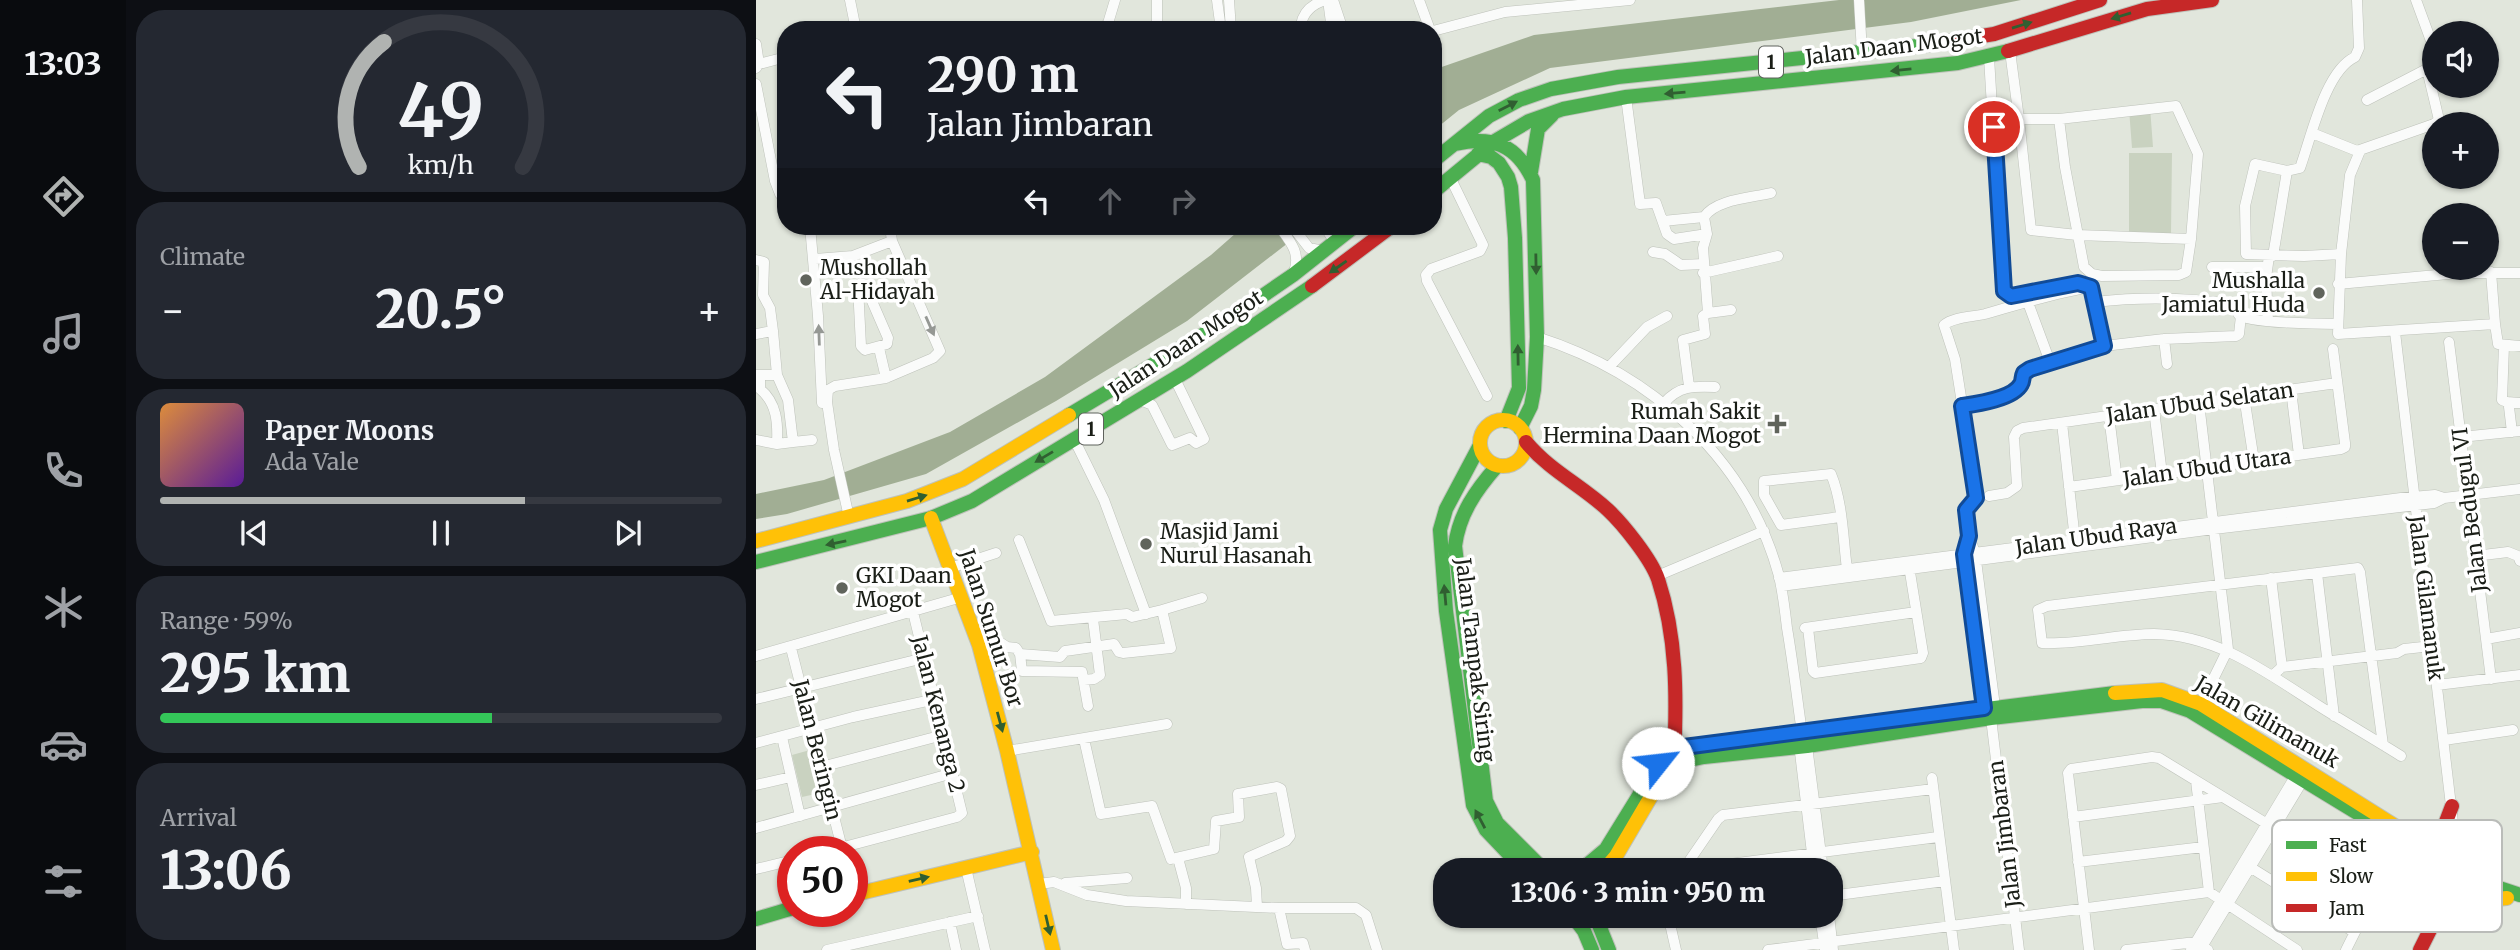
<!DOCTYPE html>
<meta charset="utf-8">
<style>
:root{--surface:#171b24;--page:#242831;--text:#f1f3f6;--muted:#9ea1a6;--line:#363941;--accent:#b0b3b1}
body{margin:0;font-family:Merriweather,serif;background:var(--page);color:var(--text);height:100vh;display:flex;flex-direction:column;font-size:26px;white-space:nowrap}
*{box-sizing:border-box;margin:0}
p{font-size:23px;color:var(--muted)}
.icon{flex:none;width:38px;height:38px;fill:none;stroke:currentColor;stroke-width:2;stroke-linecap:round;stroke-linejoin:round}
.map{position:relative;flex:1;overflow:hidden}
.drawer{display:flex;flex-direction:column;gap:10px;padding:10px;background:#0d0f14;width:630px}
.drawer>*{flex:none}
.banner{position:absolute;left:21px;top:21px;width:665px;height:214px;border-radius:28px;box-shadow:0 2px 5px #0004;background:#171b24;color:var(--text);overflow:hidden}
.tools{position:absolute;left:1666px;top:21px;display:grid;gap:14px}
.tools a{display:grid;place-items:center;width:77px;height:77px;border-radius:50%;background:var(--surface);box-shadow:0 2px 5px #0004;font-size:35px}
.speed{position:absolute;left:21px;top:836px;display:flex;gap:14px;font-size:35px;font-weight:700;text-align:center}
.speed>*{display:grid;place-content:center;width:91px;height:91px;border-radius:50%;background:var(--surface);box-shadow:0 2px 5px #0004;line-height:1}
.speed .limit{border:10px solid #d22;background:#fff;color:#111}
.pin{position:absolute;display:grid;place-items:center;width:60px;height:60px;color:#fff;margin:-30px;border:4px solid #fff;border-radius:50%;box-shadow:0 2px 7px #0007}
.me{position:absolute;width:77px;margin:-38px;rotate:61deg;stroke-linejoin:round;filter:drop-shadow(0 0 5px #0008)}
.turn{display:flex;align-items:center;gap:24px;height:147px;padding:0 35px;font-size:32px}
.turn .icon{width:91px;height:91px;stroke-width:2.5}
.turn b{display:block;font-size:49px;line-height:60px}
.lanes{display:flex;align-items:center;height:66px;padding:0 35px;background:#0003;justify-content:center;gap:35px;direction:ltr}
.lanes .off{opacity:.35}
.big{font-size:52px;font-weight:800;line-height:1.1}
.drawer .widget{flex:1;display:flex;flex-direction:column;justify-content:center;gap:10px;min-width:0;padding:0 24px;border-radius:28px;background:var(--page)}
.drawer .dial{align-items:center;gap:0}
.dial svg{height:182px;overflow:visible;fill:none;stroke:var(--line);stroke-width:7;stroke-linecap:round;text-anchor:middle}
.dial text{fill:var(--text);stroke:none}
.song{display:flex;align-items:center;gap:21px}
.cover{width:84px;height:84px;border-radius:10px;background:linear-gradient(135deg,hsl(30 70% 55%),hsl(270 70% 35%))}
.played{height:7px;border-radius:4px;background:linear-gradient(90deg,var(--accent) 65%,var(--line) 65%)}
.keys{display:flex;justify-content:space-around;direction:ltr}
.heat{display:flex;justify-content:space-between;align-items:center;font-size:38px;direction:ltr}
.charge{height:10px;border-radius:5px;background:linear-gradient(90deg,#34c759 59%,var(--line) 0)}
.trip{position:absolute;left:677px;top:858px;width:410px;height:70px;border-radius:28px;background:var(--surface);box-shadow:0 2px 5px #0004;font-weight:800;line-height:70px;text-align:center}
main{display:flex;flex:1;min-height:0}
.menu{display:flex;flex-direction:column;width:126px;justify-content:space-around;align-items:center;background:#090b0e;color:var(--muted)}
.menu .icon{width:49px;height:49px}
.menu .active{color:var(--accent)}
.menu b{font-size:32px;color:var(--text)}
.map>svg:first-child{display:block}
.green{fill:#c9d2c0}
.water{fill:#a1ae94}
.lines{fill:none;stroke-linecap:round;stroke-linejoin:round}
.street-casing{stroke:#bec2ba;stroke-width:11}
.fast-casing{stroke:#bec2ba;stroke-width:16}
.slow-casing{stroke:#bec2ba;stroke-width:16}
.jam-casing{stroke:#bec2ba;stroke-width:16}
.street{stroke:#fafbfa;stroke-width:10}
.fast{stroke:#4caf50;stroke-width:14}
.slow{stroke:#ffc107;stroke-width:14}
.jam{stroke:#c62828;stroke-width:14}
.oneway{fill:#305f31}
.oneway2{fill:#959894}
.route-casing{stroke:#114b97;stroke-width:18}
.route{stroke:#1a73e8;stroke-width:12}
.poi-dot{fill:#60645c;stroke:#fff;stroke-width:2.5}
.labels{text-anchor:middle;stroke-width:7;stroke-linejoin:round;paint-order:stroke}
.shield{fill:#fff;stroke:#5f625d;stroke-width:2}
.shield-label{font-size:19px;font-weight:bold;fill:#1a1e17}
.street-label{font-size:21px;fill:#1a1e17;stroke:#fff}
.poi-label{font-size:21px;fill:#1a1e17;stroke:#fff;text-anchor:start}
.key{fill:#fff;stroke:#babcb9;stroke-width:2}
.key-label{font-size:19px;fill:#1a1e17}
</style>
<main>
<nav class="menu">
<b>13:03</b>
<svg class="icon active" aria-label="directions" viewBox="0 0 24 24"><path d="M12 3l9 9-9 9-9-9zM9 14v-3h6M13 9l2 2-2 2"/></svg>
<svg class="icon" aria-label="music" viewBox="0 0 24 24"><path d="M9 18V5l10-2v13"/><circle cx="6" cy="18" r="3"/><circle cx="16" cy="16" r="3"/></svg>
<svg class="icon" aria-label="phone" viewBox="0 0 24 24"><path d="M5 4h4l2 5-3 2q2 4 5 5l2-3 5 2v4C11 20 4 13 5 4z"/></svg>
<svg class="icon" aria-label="climate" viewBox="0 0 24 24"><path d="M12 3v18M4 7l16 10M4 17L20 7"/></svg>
<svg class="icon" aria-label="car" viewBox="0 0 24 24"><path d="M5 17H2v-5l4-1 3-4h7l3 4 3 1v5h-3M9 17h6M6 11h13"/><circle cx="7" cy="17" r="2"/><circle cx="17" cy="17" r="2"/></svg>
<svg class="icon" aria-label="filters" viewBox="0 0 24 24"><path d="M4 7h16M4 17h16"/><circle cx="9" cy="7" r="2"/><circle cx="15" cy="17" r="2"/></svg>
</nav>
<section class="drawer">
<div class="widget dial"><svg viewBox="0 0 100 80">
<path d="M14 69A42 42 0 1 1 86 69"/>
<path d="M14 69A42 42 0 0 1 25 14" stroke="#b0b3b1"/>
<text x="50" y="56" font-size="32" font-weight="700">49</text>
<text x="50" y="72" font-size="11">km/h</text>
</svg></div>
<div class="widget"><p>Climate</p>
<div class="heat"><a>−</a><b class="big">20.5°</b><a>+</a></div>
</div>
<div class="widget">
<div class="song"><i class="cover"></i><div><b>Paper Moons</b><p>Ada Vale</p></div></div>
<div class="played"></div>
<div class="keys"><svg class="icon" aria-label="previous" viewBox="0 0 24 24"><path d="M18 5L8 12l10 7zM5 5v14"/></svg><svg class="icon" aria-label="pause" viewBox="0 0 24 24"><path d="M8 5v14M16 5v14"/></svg><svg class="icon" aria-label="next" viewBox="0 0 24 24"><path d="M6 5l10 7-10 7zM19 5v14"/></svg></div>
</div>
<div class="widget"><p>Range · 59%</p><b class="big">295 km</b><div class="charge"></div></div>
<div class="widget"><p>Arrival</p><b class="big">13:06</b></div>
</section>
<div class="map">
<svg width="1764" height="950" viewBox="0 0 1764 950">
<rect width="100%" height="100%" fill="#e1e6dc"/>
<path class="green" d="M1394,107L1397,147L1376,148L1373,109Z
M1373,153H1416L1415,234H1373Z
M54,750L64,793L46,797L36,755Z"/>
<path class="water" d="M1083,0H1265L1155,22L794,68L703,110L677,131V70L778,35Z
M488,226H554L431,321L300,401L170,474L31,514L0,519V494L68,480L194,432L289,377L455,255Z"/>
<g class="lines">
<g class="street-casing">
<path id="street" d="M94,0L100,30
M461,0L465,30
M473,0L475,30
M572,0L576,30
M577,0L587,30
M663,0L674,30
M1103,0L1106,53
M1660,0L1678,49
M351,24L367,30
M545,25C547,12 557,4 569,0
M350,30L359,0
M384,30L401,28V0
M524,30L545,25
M677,31L749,12L874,0
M0,44L3,64L0,68
M1254,51L1263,119H1303L1309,167L1328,267L1336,274L1346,276L1423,275L1430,272L1435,239L1442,154L1420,106L1303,119
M1233,57L1247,291L1255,296L1298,288
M3,64L30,57
M1671,69L1683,120L1678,124
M0,84L19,181L24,194L30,200
M870,97L884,204L900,203L911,234L918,239L951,234
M1611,100L1671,69L1678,61
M1263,119L1275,230L1321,235L1435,239
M1556,133L1601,151L1678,124
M1531,171L1499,164L1489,206L1490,254L1548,256L1585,254L1582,334L1739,324L1742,344L1764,346
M694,177L727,245L724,251L675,269L670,275L671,281L731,396
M948,217C960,199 995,198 1015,193
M907,221L948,217L951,234L947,248L952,313L947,316L949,334L927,340L933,386
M54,226L62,316L66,403
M523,226C534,241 545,253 538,272
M536,226L553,248L567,251
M568,226L579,242
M897,252L909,254L925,265L948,264
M1585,254L1594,175L1604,151
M1517,256L1531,171L1544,168C1555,138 1569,71 1599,57L1603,48L1601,0
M59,259L97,256L136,241
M0,260L8,262L7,295L14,308L17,331L0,334
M1456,267H1511
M1735,272L1739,324
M947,273L1022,256
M105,283L109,285L132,338L131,344L109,350L105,346L102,286Z
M1582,284L1703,273H1764
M1335,287L1348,346L1408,339L1480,336L1483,334L1485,316
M1271,300L1294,362L1348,346
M1338,302C1385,297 1432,297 1478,305C1480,308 1481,313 1483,315C1491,323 1566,324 1581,324
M952,313L975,310
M1512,321L1510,278L1513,256
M17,331L21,375
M1639,332L1702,865
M781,337C895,373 991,458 1023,576C1027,593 1029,611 1031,628C1037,663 1041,698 1046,733L1051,746L1067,870
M1408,339L1411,364
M1693,342L1735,679
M1748,345L1746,400L1751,402L1764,403
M123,348L130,378
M853,367L891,327L911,316
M0,375H21L32,400L37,442L21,444L0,440
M4,375V389C21,403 22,423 21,444
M1535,390L1543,455
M1488,396L1498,461
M384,400L396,405L416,445L434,438L440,443L448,439L418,377
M908,403C923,386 937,386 959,387
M1443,403L1472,649L1445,704
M1206,406C1221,404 1254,400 1264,386C1267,382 1267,375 1270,371L1294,362
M1753,407L1756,432
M1398,410L1406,474
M1353,416L1361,480
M1306,423L1319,540
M1705,437L1764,431
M318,439L348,500L390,614
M37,442L56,440
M1313,487L1585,449L1589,447V443L1577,349
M1233,496L1251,493L1261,486L1258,437L1261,431L1267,428L1581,383
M93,517L78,450L71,402L72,390L79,386L130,378L177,358L184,351L136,241L134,226
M1084,517L1025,525L1008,495V481L1075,474C1087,503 1087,539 1091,569
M263,540L295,621L371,614L376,617L406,610
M1719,556L1752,552L1762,556L1764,561
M1208,557L1227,700L1228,708L1235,718L1263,950
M194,568L240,553
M1561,573L1578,716
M901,576L1008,531
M1023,578L1645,498L1679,495L1688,498
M1515,578L1526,667
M1025,586L1458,529L1678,503L1688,498L1764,489
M1049,628L1160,612
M1052,628L1057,671L1059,673L1165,658L1167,653L1153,566
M1730,639L1764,633
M223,645L245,643L251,647L260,648L264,654L304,657L309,651L358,644L363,652L367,653L415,648L406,610L446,598
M35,648L87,852
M264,654L266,671L326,672L332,706
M0,656L206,597
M1516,676L1526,667L1641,653L1648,649L1676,646
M328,680L338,679L344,675L337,619
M1681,685L1764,675
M0,699L168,658
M1237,711L1238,699L1219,553L1213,536L1210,510L1221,498L1199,359L1188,325C1197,317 1216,317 1229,314C1264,304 1298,293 1335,287
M26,737L44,816
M328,739L345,814L396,806L415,859L458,849L460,821L483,817L482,794L521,787L525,789L534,836L530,841L493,857L500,888L501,907
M1688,740L1757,730
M0,743L97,717L180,699
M1043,744L1058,870
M1627,745L1604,572L1602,568L1291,606L1282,610L1286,643C1323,645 1361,634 1398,634C1462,635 1511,673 1563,706C1590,723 1618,739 1645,756
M251,751L411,724
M65,767L187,735
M1176,778L1198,950
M1440,781L1453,892
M0,785L35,777
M1317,817L1467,797
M0,828L197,773
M69,852L201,817L206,813L157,612
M422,858L430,888V904
M1322,862L1447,847
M1489,864L1598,932
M210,868L229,950
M0,869L37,860
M927,870L962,819L967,815L1177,789
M927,870L1182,837
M283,884L298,882L331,895L370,901L523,908H600L610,915L621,950
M307,885L309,883L371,878
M1074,896L1189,881
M523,908L531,944L547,943L549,950
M912,915L920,950
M1064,915L1069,950
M1073,915L1077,950
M194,922L200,950
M71,950L222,916
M1012,950L1453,892L1541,950
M1333,950L1312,773L1315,769L1396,757L1403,758L1616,888L1618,894L1590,950
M1370,950L1440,942L1452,950
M1435,950L1543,770
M1444,950L1549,777"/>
</g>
<g class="fast-casing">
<path id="fast" d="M699,144C736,135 761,145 777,180L781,337L778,390L775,406L764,428
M722,154L735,157L743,163L752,177L755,187L759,238L763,388L750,421
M677,161L733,116L763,100L795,89L862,77L1171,45
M775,172L782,129L796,115
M677,192L739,141L773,121L807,109L870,97L1202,63L1252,51
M313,415L470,321L537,275L599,226
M724,445L690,509L684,530L690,611L717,805L730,830L768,870
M741,466C720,490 703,514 699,546L730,801L741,823L788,870
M0,562L175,518L216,501L431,371L556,286
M919,763L948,757L1051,746L1235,718L1386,701H1405L1434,711L1672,856
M1674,848L1743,888L1764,895
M825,870L850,849L908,755L927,747L1359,693
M816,915L828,931L836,950
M839,915L853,950
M0,919L37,908"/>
</g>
<g class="slow-casing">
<path id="slow" d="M724 443a23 23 0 1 1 46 0a23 23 0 1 1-46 0Z
M175,518L223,645L251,751L297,950
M0,541L151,501L207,479L313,415
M1359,693L1406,690L1445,704L1674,848
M795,870L802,868L812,870
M848,870L860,856L910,771L919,763
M96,895L276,852
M1680,919L1710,902L1751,898"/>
</g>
<g class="jam-casing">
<path id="jam" d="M1171,45L1238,34L1344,0
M1252,51L1391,9L1456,0
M556,286L636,226
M770,442C794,471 825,485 852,510C867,524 895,559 902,579C921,637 921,697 918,758
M1673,845L1686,832L1696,806
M1664,950L1702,874V865"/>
</g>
<use href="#street" class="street"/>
<use href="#fast" class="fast"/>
<use href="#slow" class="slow"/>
<use href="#jam" class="jam"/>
</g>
<defs><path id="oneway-solid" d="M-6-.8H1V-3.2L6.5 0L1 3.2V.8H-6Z" transform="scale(1.75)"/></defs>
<g class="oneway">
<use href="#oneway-solid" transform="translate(1365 16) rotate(163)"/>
<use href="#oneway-solid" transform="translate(1266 25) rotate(-17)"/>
<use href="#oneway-solid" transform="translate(1145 70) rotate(174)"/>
<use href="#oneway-solid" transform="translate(919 93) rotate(175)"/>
<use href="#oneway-solid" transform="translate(752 106) rotate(-27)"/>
<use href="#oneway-solid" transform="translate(780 264) rotate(89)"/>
<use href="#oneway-solid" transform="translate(582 267) rotate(145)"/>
<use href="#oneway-solid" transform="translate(762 355) rotate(-91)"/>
<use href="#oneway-solid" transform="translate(288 457) rotate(149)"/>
<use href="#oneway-solid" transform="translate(161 498) rotate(-17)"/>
<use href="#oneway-solid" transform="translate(80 543) rotate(168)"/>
<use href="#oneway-solid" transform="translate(689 595) rotate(-95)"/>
<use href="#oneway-solid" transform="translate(244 722) rotate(75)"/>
<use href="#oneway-solid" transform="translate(724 819) rotate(-118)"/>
<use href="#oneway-solid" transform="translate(163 879) rotate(-13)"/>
<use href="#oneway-solid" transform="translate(292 925) rotate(77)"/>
</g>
<g class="oneway2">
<use href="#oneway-solid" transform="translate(174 326) rotate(66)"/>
<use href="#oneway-solid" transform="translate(63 335) rotate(-92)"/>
</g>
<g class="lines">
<g class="route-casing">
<path id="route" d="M902,763L908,755L928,747L1228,708L1208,554L1213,536L1210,510L1220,498L1206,406C1220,404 1257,399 1265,384C1267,381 1266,377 1268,373L1274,369L1348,346L1335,287L1322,283L1255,296L1248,291L1238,127"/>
</g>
<use href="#route" class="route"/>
</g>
<g class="poi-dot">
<circle cx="50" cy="280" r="7"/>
<circle cx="1563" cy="293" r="7"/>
<path d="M1017.5 413.5h7v7h7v7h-7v7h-7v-7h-7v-7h7z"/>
<circle cx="390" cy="544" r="7"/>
<circle cx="86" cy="588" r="7"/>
</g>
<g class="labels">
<g class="shield">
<rect x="1003" y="46.5" width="24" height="31" rx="5"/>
<rect x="323" y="413.5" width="24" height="31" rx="5"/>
</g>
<g class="shield-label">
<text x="1015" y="69">1</text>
<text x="335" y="436">1</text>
</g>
<g class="street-label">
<text transform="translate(1138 47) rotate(-7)" y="7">Jalan Daan Mogot</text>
<text transform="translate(430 344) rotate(-33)" y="7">Jalan Daan Mogot</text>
<text transform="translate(1444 403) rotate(-8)" y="7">Jalan Ubud Selatan</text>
<text transform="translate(1451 468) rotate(-8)" y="7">Jalan Ubud Utara</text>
<text transform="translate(1714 510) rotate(-97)" y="7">Jalan Bedugul VI</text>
<text transform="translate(1340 537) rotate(-8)" y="7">Jalan Ubud Raya</text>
<text transform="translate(1670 598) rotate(83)" y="7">Jalan Gilamanuk</text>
<text transform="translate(235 628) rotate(72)" y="7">Jalan Sumur Bor</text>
<text transform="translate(719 660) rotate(83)" y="7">Jalan Tampak Siring</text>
<text transform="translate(182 714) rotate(76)" y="7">Jalan Kenanga 2</text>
<text transform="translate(1511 722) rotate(30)" y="7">Jalan Gilimanuk</text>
<text transform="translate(61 750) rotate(76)" y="7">Jalan Beringin</text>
<text transform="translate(1249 834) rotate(-97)" y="7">Jalan Jimbaran</text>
</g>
<g class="poi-label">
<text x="64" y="275">Mushollah<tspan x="64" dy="24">Al-Hidayah</tspan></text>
<text x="1549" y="288" text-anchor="end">Mushalla<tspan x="1549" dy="24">Jamiatul Huda</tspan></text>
<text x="1005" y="419" text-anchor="end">Rumah Sakit<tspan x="1005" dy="24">Hermina Daan Mogot</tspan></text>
<text x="404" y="539">Masjid Jami<tspan x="404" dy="24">Nurul Hasanah</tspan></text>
<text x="100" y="583">GKI Daan<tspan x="100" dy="24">Mogot</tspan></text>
</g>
</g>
<rect x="1516" y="820" width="230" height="112" rx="10" class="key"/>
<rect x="1530" y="841" width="31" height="8" fill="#4caf50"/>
<rect x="1530" y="872" width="31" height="9" fill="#ffc107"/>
<rect x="1530" y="904" width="31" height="8" fill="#c62828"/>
<g class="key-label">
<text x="1573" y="852">Fast</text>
<text x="1573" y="883">Slow</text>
<text x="1573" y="915">Jam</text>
</g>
</svg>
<div class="tools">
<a><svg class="icon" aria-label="sound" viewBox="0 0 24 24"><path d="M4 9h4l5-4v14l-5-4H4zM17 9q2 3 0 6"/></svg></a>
<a>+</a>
<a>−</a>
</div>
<div class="speed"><div class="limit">50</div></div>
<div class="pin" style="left:1238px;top:127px;background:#d93025"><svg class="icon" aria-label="arrive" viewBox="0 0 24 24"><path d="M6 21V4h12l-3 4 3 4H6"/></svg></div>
<svg class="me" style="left:902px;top:763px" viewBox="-20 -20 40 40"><circle r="19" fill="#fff"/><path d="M0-13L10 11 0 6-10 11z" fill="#1a73e8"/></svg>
<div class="trip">13:06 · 3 min · 950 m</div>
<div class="banner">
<div class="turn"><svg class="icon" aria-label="left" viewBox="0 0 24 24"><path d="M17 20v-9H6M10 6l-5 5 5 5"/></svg><div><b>290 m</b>Jalan Jimbaran</div></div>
<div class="lanes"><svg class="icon" aria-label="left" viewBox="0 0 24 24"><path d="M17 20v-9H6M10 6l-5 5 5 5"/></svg><svg class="icon off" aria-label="ahead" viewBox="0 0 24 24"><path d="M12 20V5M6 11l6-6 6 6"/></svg><svg class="icon off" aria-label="right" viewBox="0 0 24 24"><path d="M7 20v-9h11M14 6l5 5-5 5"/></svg></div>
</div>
</div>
</main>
